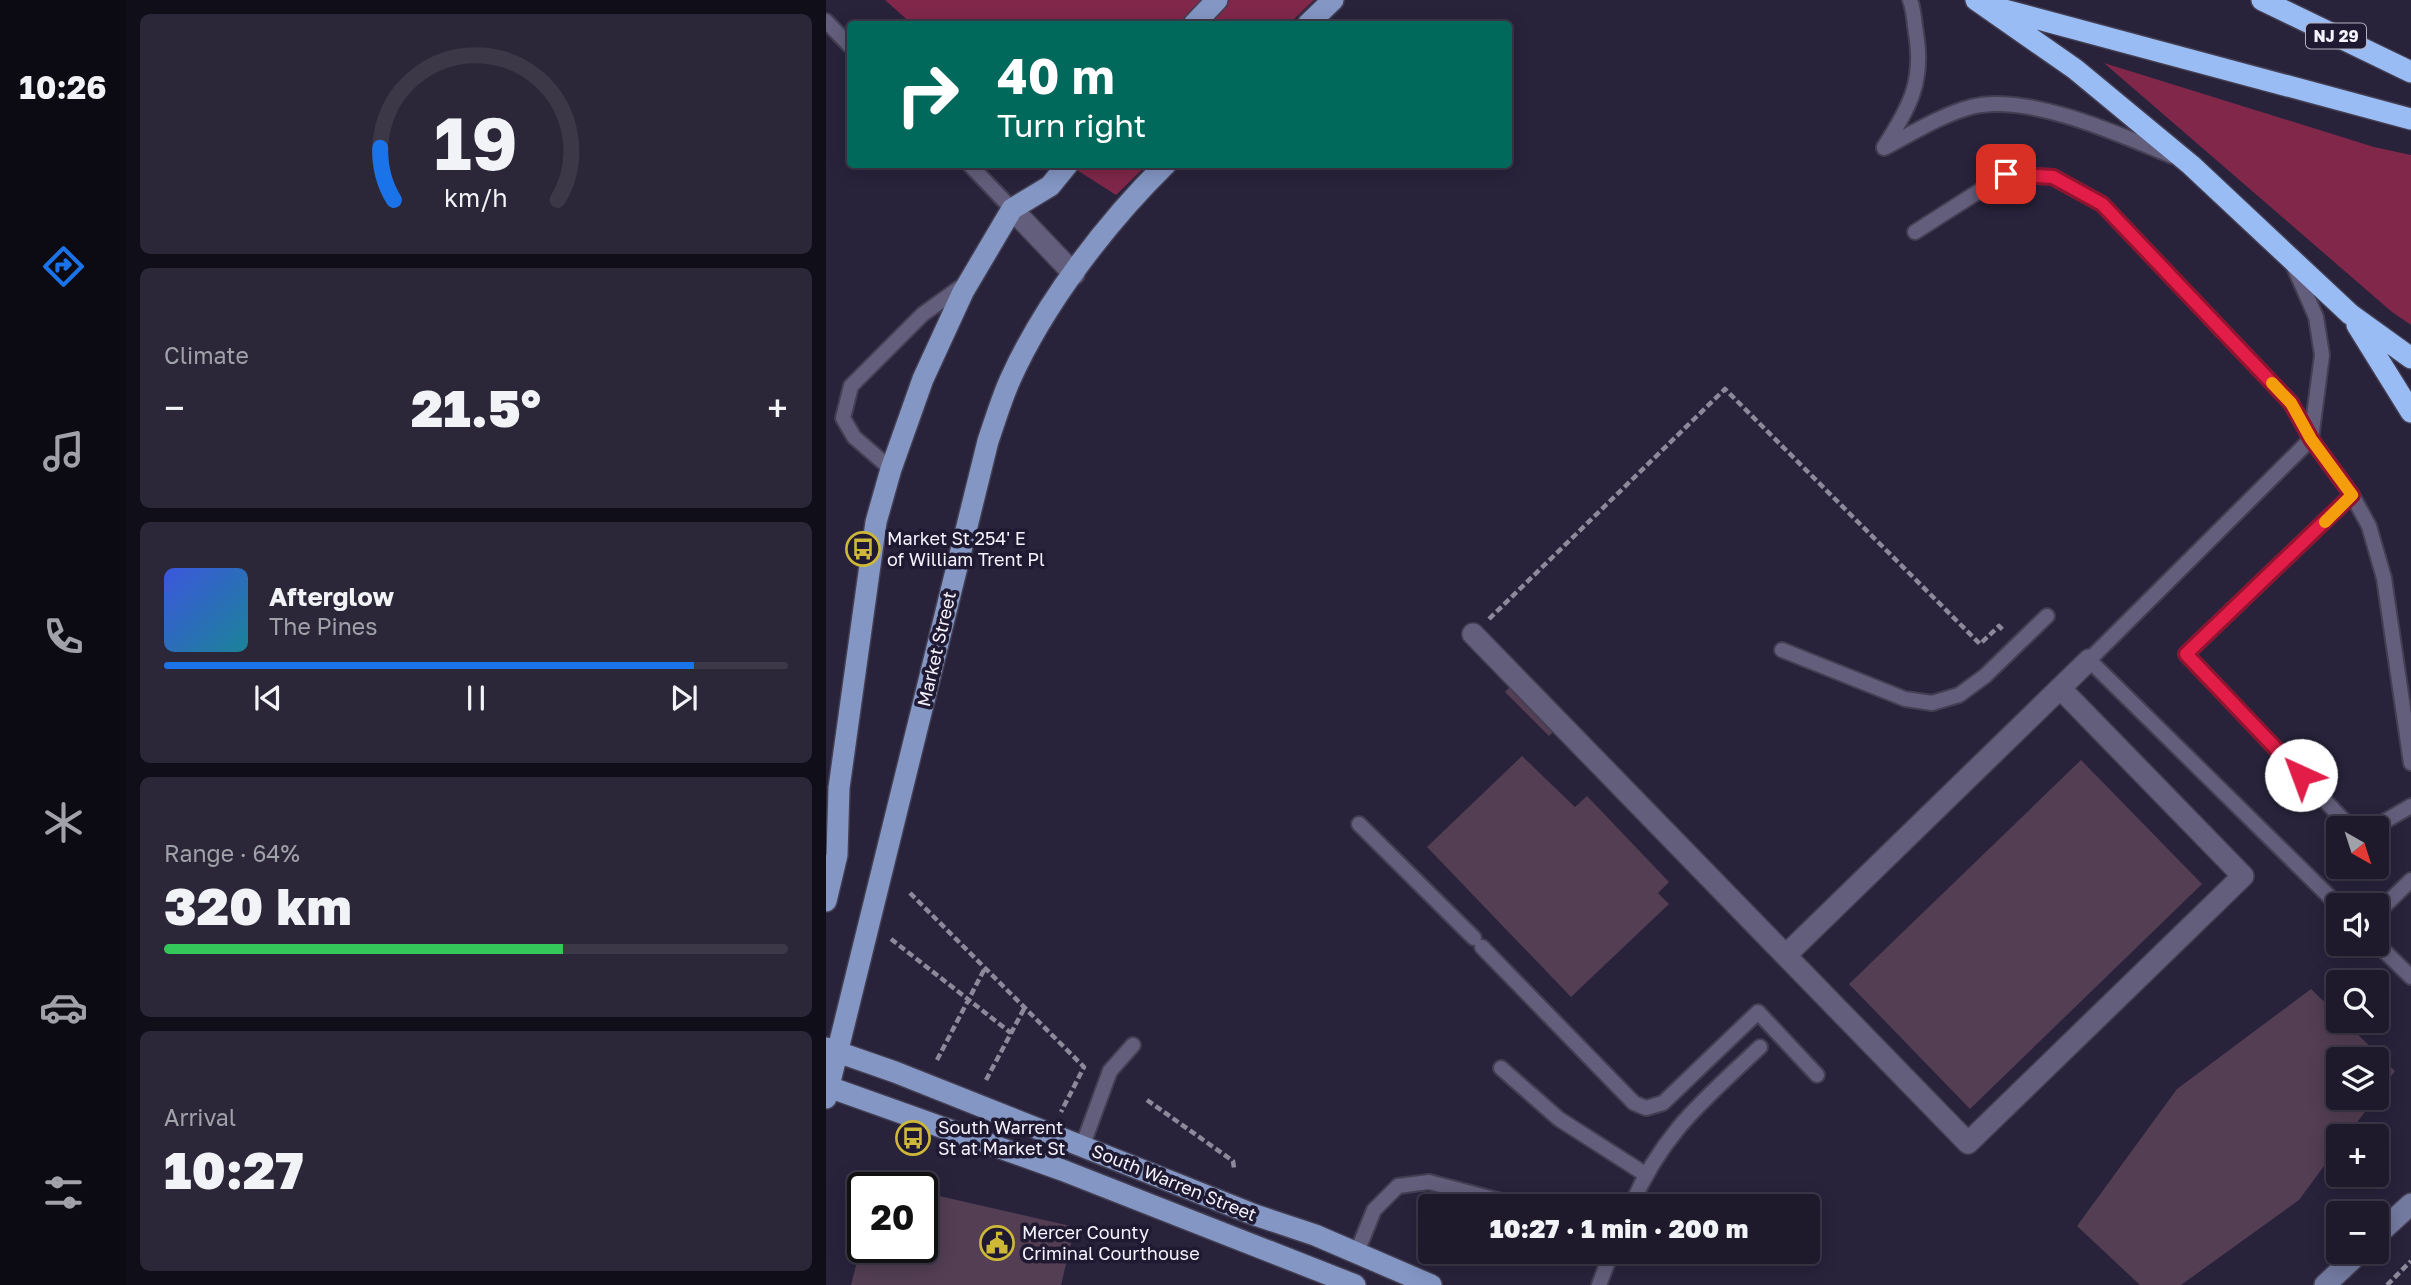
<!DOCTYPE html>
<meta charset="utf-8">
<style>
:root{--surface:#1e1a2c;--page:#2b2738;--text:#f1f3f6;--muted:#a1a1a9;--line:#3c3848;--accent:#1a73e8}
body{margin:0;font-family:"Golos Text",sans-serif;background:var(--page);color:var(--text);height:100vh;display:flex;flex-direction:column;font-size:26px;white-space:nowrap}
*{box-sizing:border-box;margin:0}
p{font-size:23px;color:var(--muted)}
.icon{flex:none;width:38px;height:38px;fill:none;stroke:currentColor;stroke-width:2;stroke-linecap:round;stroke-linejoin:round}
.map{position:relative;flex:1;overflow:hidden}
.panel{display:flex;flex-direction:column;gap:14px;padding:14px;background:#100e18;width:700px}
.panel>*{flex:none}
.guide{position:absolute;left:21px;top:21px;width:665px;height:147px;border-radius:7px;box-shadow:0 4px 18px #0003,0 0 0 2px var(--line);background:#00695c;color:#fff;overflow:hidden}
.needle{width:46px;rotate:141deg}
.controls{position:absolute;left:1500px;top:816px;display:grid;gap:14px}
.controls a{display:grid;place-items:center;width:63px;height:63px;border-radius:7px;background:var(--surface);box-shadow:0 4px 18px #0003,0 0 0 2px var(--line);font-size:35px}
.speed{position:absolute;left:21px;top:1172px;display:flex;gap:14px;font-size:35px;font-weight:700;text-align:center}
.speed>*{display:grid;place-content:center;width:91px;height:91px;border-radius:50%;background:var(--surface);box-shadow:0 4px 18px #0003,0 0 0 2px var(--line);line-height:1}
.speed .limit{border:4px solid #111;border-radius:10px;background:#fff;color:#111}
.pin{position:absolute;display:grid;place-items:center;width:60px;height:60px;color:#fff;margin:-30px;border-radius:14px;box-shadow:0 4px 10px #0006}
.me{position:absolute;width:77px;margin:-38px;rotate:317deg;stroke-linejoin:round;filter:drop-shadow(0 0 5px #0008)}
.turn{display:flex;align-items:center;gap:24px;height:147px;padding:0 35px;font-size:32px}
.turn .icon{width:91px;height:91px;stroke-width:2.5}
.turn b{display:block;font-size:49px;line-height:60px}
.big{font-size:52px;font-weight:800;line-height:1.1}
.panel .widget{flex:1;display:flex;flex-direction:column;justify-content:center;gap:10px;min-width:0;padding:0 24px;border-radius:10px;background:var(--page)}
.panel .dial{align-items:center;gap:0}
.dial svg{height:182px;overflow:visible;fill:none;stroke:var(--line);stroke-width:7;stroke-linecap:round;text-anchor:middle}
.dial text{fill:var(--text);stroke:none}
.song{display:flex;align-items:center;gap:21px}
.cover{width:84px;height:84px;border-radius:10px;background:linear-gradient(135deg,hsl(230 70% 55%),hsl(190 70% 35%))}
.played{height:7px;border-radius:4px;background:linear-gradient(90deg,var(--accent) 85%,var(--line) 85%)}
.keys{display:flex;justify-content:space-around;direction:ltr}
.heat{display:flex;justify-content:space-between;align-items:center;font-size:38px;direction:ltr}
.charge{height:10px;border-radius:5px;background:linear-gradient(90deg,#34c759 64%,var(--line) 0)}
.trip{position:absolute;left:592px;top:1194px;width:402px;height:70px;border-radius:7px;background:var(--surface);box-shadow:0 4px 18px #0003,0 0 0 2px var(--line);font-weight:800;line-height:70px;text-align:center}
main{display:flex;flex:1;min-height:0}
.dock{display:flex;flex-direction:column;width:126px;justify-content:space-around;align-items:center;background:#0c0a12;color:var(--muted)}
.dock .icon{width:49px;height:49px}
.dock .selected{color:var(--accent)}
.dock b{font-size:32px;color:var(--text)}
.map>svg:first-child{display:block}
.green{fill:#80274a}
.building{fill:#533e53}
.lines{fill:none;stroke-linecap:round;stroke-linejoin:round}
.lane-casing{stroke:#433e52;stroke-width:18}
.street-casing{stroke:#433e52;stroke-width:24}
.secondary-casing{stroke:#433e52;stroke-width:24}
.primary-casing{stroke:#433e52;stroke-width:24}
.highway-casing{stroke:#433e52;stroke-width:24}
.path{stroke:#8c899a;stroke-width:4.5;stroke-dasharray:7 3.5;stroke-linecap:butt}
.lane{stroke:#635e7b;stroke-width:14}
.street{stroke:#635e7b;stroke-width:21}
.secondary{stroke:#737aa0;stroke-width:21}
.primary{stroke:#8396c4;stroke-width:21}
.highway{stroke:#99bcf5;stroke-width:21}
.route-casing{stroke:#92132f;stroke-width:18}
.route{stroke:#e11d48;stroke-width:12}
.slow{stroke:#f59e0b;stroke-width:12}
.labels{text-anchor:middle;stroke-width:7;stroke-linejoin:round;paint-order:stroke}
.shield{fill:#1f1931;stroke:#b4b2c0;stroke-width:2}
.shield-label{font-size:16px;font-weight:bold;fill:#f4f3fd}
.poi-label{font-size:18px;fill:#f4f3fd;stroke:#1f1931;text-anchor:start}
.street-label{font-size:18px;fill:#f4f3fd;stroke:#1f1931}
</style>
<main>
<nav class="dock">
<b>10:26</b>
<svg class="icon selected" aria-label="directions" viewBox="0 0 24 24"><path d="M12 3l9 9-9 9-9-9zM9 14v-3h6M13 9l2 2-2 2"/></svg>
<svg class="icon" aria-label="music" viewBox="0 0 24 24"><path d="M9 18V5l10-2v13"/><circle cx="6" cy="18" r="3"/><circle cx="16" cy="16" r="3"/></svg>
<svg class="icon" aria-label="phone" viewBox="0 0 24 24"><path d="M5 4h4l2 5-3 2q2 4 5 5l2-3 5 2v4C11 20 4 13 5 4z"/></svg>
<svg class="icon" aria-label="climate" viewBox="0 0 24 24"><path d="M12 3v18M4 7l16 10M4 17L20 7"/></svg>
<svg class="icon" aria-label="car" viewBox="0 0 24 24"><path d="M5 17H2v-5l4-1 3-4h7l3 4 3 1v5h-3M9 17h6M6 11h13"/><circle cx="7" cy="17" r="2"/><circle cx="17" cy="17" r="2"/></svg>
<svg class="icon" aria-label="filters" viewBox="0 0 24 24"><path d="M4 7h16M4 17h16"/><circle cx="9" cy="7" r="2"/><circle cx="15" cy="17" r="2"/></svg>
</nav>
<section class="panel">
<div class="widget dial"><svg viewBox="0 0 100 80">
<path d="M14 69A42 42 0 1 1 86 69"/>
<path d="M14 69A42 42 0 0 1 8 46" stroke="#1a73e8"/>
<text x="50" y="56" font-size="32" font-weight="700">19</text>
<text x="50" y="72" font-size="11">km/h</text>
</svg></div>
<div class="widget"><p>Climate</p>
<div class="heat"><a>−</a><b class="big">21.5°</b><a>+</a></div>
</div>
<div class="widget">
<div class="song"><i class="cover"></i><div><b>Afterglow</b><p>The Pines</p></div></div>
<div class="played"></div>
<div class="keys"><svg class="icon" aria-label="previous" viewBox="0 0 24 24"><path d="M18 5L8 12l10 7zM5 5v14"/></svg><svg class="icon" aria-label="pause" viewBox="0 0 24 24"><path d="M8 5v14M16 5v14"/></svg><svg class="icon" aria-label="next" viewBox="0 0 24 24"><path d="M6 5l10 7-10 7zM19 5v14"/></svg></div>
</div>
<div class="widget"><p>Range · 64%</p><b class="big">320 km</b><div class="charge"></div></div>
<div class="widget"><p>Arrival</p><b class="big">10:27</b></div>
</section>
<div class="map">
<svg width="1585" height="1285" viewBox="0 0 1585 1285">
<rect width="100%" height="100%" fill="#28233b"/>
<path class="green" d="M59,0H488L463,24H86Z
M1278,63L1548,147L1585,155V325L1566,312Z
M243,165H321L290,195Z"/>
<path class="building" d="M687,684L731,728L723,736L679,692Z
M696,756L749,807L761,796L843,882L832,893L843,904L745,997L601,847Z
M1255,760L1376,884L1144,1109L1023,984Z
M1485,989L1512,1015V1020H1517L1569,1071L1550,1096V1059H1512V1097H1550L1521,1136H1512V1147L1473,1200L1355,1285H1314L1251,1226L1351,1089Z
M50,1181L76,1187V1188H48Z
M96,1192L249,1227L235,1285H25L36,1242L37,1248H96Z"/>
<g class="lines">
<g class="lane-casing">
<path id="lane" d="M0,21L24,46
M1058,147C1084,107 1098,81 1090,33C1088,22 1088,10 1084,0
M1058,148C1085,134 1115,115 1145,107C1200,92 1295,135 1346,156
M143,164L186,209
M1089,232L1180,174L1227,177L1276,204L1465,403L1485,439L1526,495L1543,526L1558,578L1585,763
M1468,267L1490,317L1496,355L1485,439L1263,660L1512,905
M65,469L28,437L17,418L25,386L97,314L139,284
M956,650L1079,699L1106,703L1133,695L1159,676L1221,616
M533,824L648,938
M1525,828L1360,654L1526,495
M1547,828L1585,806
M1550,914L1585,880
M1550,943L1585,977
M656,947L808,1103L820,1108L837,1103L932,1012L991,1075
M675,1068L733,1119L819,1174
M256,1147L284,1071L307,1045
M805,1206C837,1132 878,1100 934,1047
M531,1252L548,1210L572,1186L603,1182L694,1206
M773,1285L786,1251"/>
</g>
<g class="street-casing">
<path id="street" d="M186,209L248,274
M647,634L1142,1143L1417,876L1234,688
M960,955L1263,660"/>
</g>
<g class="secondary-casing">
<path id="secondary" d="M1550,1236L1585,1204
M1499,1285L1535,1251"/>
</g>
<g class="primary-casing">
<path id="primary" d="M368,24L391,0
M482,24L507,0
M0,901L11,855L13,788L50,522L65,469L97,379L137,292L186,209L224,186L242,164
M0,1048L69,1072L429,1215L489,1235L605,1285
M0,1086L236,1170L529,1285
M0,1098L162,441C169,421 175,400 184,380C218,304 280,223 340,164"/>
</g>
<g class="highway-casing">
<path id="highway" d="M1150,0L1249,69L1365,165L1524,314L1585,358
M1436,0L1585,72
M1171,8L1585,119
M1531,325L1585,412"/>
</g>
<path class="path" d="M663,619L899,389L1154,644L1173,626L1178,631
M84,893L258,1067L235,1112
M65,939L185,1033
M111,1060L159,968
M160,1080L199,1007
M321,1100L407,1161L408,1168
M1561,1285L1585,1261"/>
<use href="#lane" class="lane"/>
<use href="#street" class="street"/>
<use href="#secondary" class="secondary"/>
<use href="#primary" class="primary"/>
<use href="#highway" class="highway"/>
</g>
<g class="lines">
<g class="route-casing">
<path id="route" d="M1180,174L1227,177L1276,204L1465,403L1485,439L1526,495L1360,654L1475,775"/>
</g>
<use href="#route" class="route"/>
<path class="slow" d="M1446,383L1465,403L1485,439L1526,495L1499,522"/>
</g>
<defs>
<g id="bus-ring" transform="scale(1.75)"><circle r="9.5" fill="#1f1931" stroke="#ceb838" stroke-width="1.5"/><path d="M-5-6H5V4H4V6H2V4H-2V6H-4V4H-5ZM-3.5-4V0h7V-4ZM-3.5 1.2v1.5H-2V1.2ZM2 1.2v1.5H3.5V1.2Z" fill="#ceb838"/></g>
<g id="civic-ring" transform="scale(1.75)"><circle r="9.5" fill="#1f1931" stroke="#ceb838" stroke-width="1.5"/><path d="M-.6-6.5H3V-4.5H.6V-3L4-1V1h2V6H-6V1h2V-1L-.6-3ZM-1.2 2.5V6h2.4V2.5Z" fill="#ceb838"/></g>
</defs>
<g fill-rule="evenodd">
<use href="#bus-ring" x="37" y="549"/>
<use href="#bus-ring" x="87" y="1138"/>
<use href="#civic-ring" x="171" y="1243"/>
</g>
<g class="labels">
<rect class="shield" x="1480" y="23.5" width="60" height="25" rx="5"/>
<g class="shield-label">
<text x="1510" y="42">NJ 29</text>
</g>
<g class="poi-label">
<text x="61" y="545">Market St 254' E<tspan x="61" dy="21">of William Trent Pl</tspan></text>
<text x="112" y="1134">South Warrent<tspan x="112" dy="21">St at Market St</tspan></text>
<text x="196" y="1239">Mercer County<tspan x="196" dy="21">Criminal Courthouse</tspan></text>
</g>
<g class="street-label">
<text transform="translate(111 649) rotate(-77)" y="6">Market Street</text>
<text transform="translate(348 1183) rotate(22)" y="6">South Warren Street</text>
</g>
</g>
</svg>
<div class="controls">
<a><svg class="needle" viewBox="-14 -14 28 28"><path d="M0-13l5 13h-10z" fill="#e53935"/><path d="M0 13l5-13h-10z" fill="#a1a1a9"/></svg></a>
<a><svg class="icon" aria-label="sound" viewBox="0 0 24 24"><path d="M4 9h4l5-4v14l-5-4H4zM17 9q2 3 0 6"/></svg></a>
<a><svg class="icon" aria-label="search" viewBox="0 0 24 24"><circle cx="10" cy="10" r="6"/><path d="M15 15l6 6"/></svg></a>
<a><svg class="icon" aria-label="layers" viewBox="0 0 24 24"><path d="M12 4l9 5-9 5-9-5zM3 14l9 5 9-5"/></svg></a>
<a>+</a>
<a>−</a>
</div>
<div class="speed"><div class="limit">20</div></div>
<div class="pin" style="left:1180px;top:174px;background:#d93025"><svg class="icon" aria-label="arrive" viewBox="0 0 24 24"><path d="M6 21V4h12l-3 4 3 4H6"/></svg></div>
<svg class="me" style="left:1475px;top:775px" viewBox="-20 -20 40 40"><circle r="19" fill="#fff"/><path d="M0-13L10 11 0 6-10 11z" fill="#e11d48"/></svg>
<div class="trip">10:27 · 1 min · 200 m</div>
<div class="guide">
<div class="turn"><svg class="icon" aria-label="right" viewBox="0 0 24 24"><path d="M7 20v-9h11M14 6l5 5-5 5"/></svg><div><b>40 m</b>Turn right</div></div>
</div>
</div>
</main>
